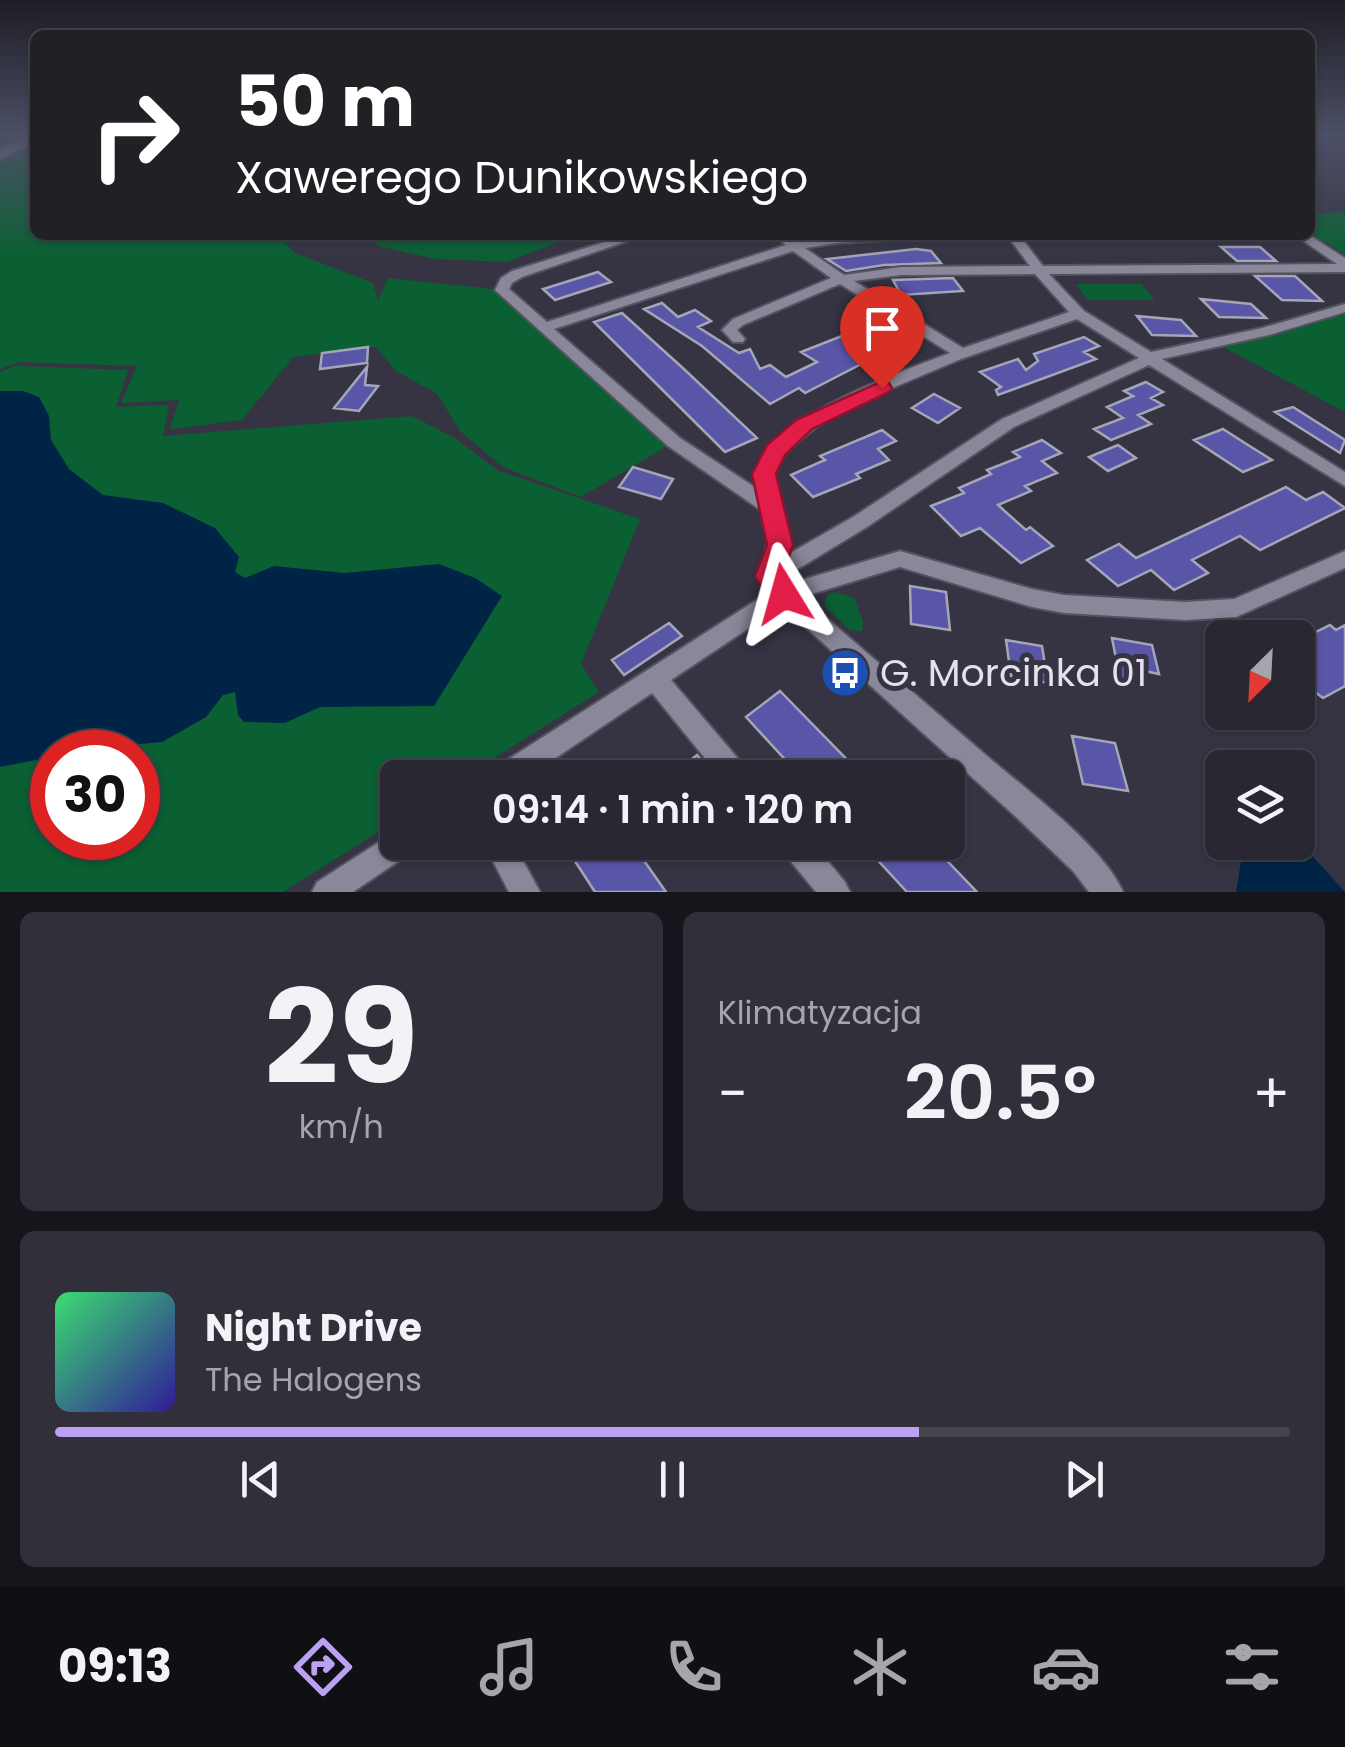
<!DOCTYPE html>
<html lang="pl">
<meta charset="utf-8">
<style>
:root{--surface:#282732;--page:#302f3a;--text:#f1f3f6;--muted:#a5a5ac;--line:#44444d;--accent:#bca0f2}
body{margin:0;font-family:Poppins,sans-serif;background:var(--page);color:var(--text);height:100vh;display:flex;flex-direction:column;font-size:38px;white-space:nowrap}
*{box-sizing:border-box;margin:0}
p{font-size:32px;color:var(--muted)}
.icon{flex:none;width:55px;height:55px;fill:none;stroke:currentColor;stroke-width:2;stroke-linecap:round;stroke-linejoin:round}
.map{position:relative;height:892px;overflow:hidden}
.drawer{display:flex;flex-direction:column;gap:20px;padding:20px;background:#16151c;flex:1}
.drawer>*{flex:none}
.top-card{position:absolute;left:30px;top:30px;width:1285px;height:210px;border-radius:15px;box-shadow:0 2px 8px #0004,0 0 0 2px var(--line);background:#202124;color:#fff;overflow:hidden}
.needle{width:65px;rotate:204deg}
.tools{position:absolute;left:1205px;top:620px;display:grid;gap:20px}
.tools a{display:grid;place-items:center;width:110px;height:110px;border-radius:15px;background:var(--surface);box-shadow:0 2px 8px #0004,0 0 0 2px var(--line);font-size:50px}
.speed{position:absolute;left:30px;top:730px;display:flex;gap:20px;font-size:50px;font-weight:700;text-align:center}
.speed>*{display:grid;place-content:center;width:130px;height:130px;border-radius:50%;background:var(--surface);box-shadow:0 2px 8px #0004,0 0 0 2px var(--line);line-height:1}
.speed .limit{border:15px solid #d22;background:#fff;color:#111}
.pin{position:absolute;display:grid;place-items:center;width:85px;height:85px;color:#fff;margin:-102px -42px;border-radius:50% 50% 50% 0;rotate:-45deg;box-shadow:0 0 10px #0007}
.pin .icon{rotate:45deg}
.me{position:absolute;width:110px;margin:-55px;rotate:352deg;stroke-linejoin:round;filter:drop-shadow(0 0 8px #0008)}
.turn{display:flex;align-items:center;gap:35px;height:210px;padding:0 40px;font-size:45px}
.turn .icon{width:130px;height:130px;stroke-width:2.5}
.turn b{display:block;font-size:70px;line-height:85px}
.big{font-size:75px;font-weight:600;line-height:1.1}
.drawer .tile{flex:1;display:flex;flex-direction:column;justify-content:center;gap:15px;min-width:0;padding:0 35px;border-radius:15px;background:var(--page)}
.drawer .dial{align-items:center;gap:0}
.dial b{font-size:130px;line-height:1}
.song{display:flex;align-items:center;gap:30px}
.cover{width:120px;height:120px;border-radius:15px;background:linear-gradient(135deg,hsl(140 70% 55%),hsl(250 70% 35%))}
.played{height:10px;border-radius:5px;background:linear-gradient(90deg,var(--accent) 70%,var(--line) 70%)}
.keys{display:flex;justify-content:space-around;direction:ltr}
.heat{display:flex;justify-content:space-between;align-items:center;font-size:55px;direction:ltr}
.drawer .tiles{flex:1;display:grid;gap:20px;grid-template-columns:1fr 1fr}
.tile:last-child{grid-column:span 2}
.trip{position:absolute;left:380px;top:760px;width:585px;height:100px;border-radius:15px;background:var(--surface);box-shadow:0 2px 8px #0004,0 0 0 2px var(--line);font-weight:600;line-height:100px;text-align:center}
.menu{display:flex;height:160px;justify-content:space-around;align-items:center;background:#101014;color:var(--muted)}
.menu .icon{width:70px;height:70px}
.menu .active{color:var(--accent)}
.menu b{font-size:45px;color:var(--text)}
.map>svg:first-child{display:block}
.green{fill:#0a6032;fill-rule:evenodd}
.water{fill:#002446}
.building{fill:#5956a8;stroke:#a4a6b8;stroke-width:2.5}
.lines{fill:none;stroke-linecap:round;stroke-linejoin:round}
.minor-casing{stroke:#545360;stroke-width:4}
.tertiary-casing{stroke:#545360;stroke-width:6}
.minor{fill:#898799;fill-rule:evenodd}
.tertiary{fill:#898799;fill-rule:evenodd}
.route{fill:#e11d48;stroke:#92132f;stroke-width:2.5}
.labels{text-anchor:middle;stroke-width:10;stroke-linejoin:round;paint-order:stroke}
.near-poi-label{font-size:38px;fill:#e3e2ec;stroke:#363443;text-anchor:start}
</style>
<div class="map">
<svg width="1345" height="892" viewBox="0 0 1345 892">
<rect width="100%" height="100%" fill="#363443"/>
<path class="green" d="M35,137V235H278L295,253L373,283L378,301L388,278L502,290L674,442L581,497L503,467L461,432L437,394L395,370L376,347L293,357L242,420L170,429L179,400L121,403L137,366L20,362L0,369V155Z
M1345,212V254L1310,233V214Z
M372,235H577L507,262L435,259L378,246Z
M1076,284H1141L1155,300H1088Z
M1345,308V412L1214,342Z
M15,366L128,370L116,407L169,405L163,436L412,416L453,437L499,471L640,519L581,664L599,692L464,777L398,778L397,820L283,892H0V372ZM52,752H138V838H52Z
M836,592L854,598L863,621L862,631L850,630L824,606L828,594Z"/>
<path class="water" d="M0,391H23L39,397L49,416L51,440L69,469L103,495L163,503L215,528L239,557L235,572L245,578L274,566L345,573L439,564L475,578L502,596L434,706L320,707L285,723L244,722L238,715L235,692L223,695L206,717L162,742L52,752V757L0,767Z
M1298,840L1345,892H1236L1244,843Z"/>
<path class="building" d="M1221,247H1260L1276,261H1237Z
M916,249L931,251L941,263L884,265L846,271L827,259Z
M598,272L611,282L555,300L543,289Z
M1255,276H1295L1322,301L1282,300Z
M953,278L963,291L901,295L893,280Z
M1201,299L1251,304L1266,318L1219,317Z
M662,303L678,317L695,310L711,321L698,327L739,353L750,349L760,369L770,365L786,377L817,362L801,352L880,321L895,331L887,334L902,343L805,393L799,388L770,404L702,346L644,309Z
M622,313L685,370L757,438L725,452L594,322Z
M1137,316L1181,320L1196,336L1152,335Z
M1084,337L1099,346L1084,352L1096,359L998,395L996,390L1001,387L980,372L1018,359L1026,370L1038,361L1034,354Z
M368,347L367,363L320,369L322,353Z
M367,367L365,385L378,386L359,411L334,408Z
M1146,382L1163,392L1151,398L1163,405L1138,415L1151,424L1111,440L1094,429L1123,418L1107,407L1133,396L1124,391Z
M934,394L960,408L938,423L912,408Z
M1293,407L1345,440L1340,453L1275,412Z
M1223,429L1248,445L1272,460L1243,472L1194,440Z
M882,430L896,441L878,449L889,460L856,474L860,478L813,497L791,475L825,460L820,456Z
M1042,440L1061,453L1042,461L1057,473L1025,486L1031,491L998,505L1026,530L1030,527L1053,546L1021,563L980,528L961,536L931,506L964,493L959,488L991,474L987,470L1020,457L1013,452Z
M1118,445L1136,458L1108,471L1089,457Z
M633,467L673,479L661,499L619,487Z
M1286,487L1306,500L1323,492L1345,508L1260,550L1240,536L1192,560L1208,573L1174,590L1151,570L1118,586L1087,560L1119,544L1136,558Z
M910,586L946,592L950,630L911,624Z
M669,623L682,636L624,675L612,660Z
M1330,625L1336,630L1345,625V686L1323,698L1315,692L1298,701V641Z
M1112,638L1152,645L1159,674L1135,669L1139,683L1120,679Z
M1006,640L1042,646L1048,683L1011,676Z
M780,691L865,778H802L746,717Z
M1072,736L1115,743L1128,791L1083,784Z
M697,755L716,778H668Z
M581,842H631L666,892H595L569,852Z
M861,842H929L977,892H907Z"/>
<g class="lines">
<g class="minor-casing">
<path id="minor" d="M627,235H645L522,277L512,283L509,289L547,322L786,245L773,235H787L797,242L837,235H914L908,239L837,243L805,248L844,275L901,267L1030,266L1007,235H1019L1043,266L1337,264L1295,235H1309L1345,258V272L1049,274L1084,311L1151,352L1262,328L1345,304V312L1269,335L1162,359L1345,472V486L1149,365L1014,427L867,527L783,578L788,584L900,551L1032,589L1064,595L1185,602L1234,599L1345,551V568L1236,617L1185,620L1064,613L1032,607L900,567L802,597C866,652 930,707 994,762C1031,793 1105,849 1123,892H1089L1073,871L1015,816L782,606L671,680L747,769L751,778H721L652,693L526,778H489L493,769L769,592L759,576L768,539L765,513L668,446L495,290L501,278L512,271ZM793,251L831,278L733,319L722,330L733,342H743L745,339L737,330L743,325L840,284L950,353C905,370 740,426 759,490L680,438L554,329ZM1035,274L1069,312L963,348L854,281L901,275ZM1077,319L1139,358L1002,419L853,517L785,556L786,522L774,473L786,452L816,427L859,402L961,359Z
M398,830V842H416L412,852L353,892H312L317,882Z
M483,842H513L540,892H509Z
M779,842H812L845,882L850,892H816L783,852Z"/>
</g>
<g class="tertiary-casing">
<path id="tertiary" d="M31,134H35V142L0,159V150Z"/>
</g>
<use href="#minor" class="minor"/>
<use href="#tertiary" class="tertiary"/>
</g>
<linearGradient id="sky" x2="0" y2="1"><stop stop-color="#1e1d25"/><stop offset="0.52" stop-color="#4c5066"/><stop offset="1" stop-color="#4c5066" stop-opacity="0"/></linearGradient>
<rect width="1345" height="259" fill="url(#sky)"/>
<path class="route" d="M882,381L889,383L892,388L889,392L812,429L785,455L776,474L793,545L783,574L797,594L793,602C774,608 764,592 755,576L767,545L752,474L767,445L796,420Z"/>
<defs>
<g id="bus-disc" transform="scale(2.5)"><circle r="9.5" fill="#1a4fb4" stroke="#363443"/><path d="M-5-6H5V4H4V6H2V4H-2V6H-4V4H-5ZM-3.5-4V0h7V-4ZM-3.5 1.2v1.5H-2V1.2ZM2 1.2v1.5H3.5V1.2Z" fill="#fff"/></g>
</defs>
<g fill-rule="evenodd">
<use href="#bus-disc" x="845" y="673"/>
</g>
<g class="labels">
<g class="near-poi-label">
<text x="880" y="686">G. Morcinka 01</text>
</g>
</g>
</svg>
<div class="tools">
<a><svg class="needle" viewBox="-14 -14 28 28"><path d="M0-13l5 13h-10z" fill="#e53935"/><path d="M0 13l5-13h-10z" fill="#a5a5ac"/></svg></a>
<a><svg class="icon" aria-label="layers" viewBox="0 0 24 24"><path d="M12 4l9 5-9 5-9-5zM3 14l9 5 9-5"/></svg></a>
</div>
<div class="speed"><div class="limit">30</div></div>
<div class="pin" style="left:882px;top:388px;background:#d93025"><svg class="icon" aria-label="arrive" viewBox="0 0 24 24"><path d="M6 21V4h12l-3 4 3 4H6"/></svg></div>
<svg class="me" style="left:784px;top:594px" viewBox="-20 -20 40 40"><path d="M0-17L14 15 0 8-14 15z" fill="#e11d48" stroke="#fff" stroke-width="4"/></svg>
<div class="trip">09:14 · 1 min · 120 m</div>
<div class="top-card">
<div class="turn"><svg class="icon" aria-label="right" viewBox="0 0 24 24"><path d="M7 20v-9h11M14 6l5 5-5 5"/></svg><div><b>50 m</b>Xawerego Dunikowskiego</div></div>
</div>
</div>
<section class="drawer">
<div class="tiles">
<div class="tile dial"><b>29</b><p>km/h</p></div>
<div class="tile"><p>Klimatyzacja</p>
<div class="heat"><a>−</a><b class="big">20.5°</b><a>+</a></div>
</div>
<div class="tile">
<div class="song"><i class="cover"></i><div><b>Night Drive</b><p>The Halogens</p></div></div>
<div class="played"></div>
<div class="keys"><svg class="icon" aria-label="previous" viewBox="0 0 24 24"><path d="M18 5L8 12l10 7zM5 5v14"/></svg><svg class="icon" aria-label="pause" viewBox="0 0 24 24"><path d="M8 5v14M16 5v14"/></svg><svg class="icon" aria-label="next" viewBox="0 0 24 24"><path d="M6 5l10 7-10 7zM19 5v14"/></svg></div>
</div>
</div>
</section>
<nav class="menu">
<b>09:13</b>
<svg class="icon active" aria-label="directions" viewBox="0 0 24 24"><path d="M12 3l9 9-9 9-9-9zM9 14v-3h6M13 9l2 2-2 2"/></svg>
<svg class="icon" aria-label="music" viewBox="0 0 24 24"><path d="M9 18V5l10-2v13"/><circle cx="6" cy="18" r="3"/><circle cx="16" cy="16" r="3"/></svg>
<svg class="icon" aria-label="phone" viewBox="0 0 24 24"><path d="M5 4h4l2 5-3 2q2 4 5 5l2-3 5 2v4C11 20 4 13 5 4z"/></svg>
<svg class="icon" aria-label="climate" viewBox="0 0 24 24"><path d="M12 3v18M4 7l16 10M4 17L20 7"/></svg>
<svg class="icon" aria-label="car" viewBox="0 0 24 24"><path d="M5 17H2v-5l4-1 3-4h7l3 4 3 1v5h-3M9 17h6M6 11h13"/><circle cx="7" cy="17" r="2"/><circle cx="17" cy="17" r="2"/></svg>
<svg class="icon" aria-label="filters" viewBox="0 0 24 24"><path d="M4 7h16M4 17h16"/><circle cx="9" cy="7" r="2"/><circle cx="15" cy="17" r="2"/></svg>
</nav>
